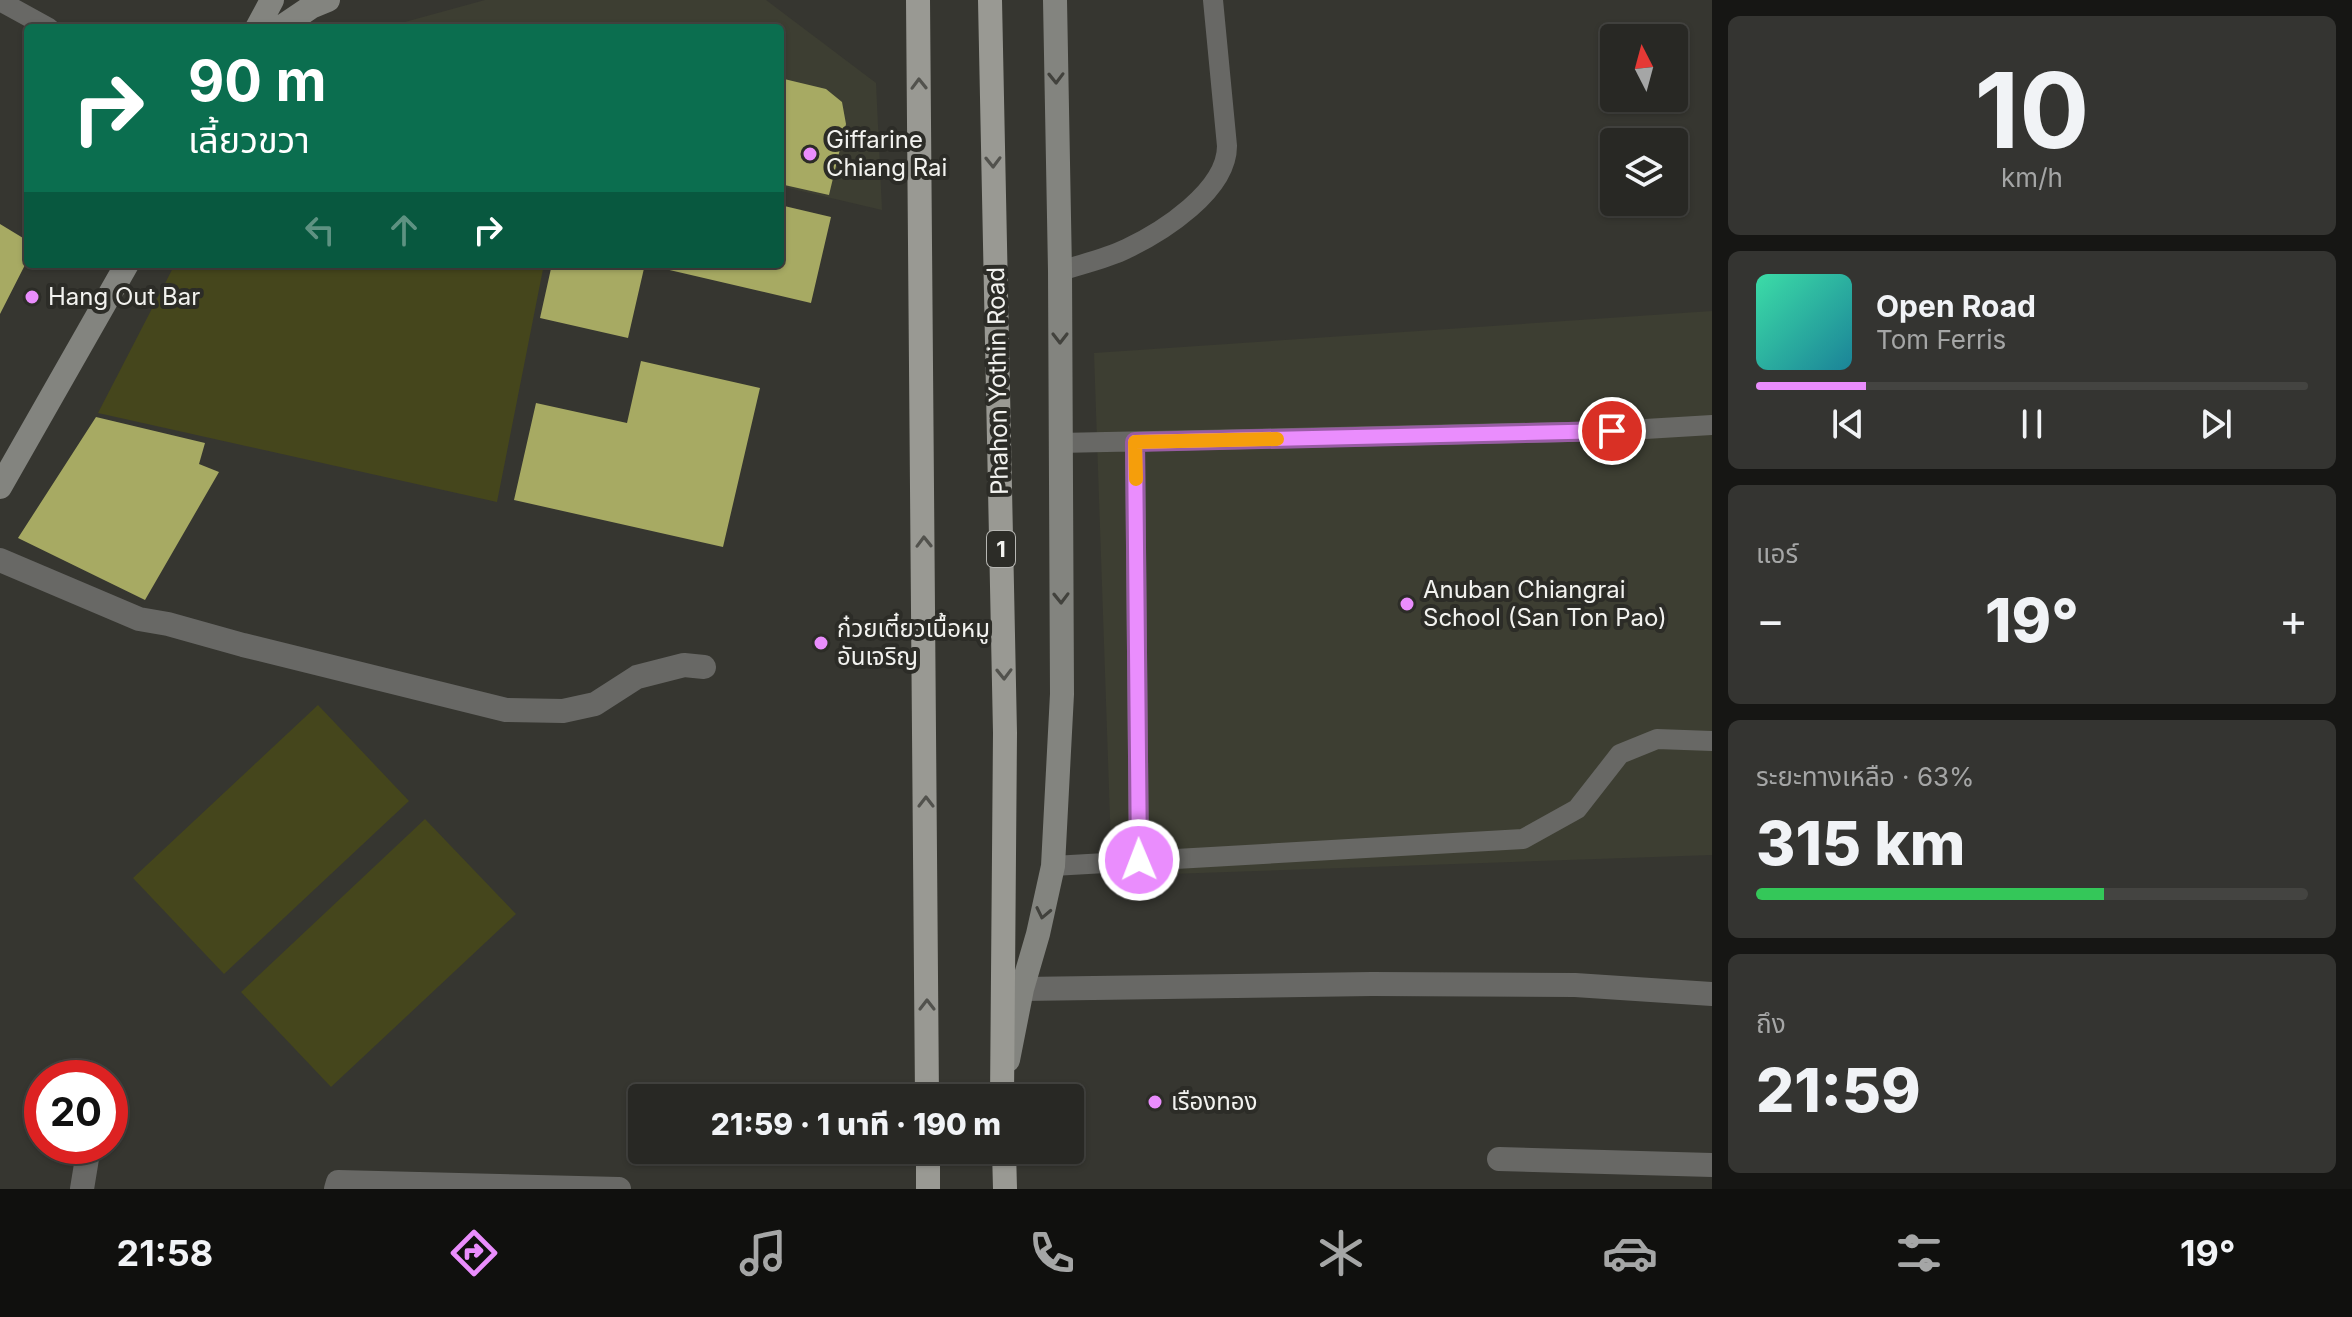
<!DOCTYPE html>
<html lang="th">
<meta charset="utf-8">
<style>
:root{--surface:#282824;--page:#343431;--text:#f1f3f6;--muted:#a5a6a6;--line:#444441;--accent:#ea8dfd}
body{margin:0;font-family:Inter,"Noto Sans Thai",sans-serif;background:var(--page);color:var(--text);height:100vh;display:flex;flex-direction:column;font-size:30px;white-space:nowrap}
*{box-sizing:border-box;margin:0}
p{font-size:26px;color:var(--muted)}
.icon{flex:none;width:44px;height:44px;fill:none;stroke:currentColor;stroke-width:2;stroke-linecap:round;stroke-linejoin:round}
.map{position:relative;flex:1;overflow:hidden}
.details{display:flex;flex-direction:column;gap:16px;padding:16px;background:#161614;width:640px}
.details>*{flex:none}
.banner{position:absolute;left:24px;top:24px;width:760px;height:244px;border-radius:8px;box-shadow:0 2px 6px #0004,0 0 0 2px var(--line);background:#0b6e4f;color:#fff;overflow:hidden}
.needle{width:52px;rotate:354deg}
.tools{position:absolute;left:1600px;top:24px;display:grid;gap:16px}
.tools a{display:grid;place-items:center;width:88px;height:88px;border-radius:8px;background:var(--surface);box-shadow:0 2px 6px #0004,0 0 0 2px var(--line);font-size:40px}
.speed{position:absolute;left:24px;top:1060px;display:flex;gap:16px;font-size:40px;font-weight:700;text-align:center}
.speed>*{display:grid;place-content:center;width:104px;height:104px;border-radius:50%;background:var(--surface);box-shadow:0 2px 6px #0004,0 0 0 2px var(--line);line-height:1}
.speed .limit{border:12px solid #d22;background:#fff;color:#111}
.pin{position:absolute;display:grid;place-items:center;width:68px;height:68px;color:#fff;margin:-34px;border:4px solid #fff;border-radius:50%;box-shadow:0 2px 8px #0007}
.me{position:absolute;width:88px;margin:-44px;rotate:359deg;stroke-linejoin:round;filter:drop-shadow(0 0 6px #0008)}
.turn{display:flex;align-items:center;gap:28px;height:168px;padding:0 32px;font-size:36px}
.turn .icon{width:104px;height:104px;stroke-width:2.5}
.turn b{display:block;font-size:56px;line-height:68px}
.lanes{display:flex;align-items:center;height:76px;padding:0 32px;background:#0003;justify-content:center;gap:40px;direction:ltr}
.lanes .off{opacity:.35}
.big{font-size:60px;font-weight:800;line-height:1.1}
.details .card{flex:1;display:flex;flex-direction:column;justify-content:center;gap:12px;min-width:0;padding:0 28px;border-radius:12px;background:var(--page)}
.details .dial{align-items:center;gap:0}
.dial b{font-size:104px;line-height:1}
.song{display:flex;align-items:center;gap:24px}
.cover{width:96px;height:96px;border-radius:12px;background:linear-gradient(135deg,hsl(160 70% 55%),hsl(190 70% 35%))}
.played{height:8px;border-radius:4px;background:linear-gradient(90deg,var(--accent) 20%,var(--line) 20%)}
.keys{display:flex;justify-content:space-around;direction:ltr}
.heat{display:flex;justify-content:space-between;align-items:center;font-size:44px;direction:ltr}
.charge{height:12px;border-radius:6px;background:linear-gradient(90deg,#34c759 63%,var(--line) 0)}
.trip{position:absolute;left:628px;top:1084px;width:456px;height:80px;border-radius:8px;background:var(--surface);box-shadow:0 2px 6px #0004,0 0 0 2px var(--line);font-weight:800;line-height:80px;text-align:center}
.tabs{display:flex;height:128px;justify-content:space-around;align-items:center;background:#10100e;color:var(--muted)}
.tabs .icon{width:56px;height:56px}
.tabs .on{color:var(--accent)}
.tabs b{font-size:36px;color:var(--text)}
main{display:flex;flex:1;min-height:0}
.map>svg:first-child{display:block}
.built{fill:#3d3e32}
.green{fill:#45461c}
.building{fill:#a7aa63}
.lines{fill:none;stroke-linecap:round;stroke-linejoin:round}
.lane{stroke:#686865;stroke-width:20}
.street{stroke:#686865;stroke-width:24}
.secondary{stroke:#83847f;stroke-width:24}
.primary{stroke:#999993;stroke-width:24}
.oneway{stroke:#42423d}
.oneway2{stroke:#52524d}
.route-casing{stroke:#985ca4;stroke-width:20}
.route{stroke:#ea8dfd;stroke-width:14}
.slow{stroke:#f59e0b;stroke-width:14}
.poi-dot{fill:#ea8dfd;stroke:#2c2c27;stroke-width:3}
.labels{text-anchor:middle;stroke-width:8;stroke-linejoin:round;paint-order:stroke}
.shield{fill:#2c2c27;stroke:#b7b7b3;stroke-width:2}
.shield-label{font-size:22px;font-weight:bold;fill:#f2f2ef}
.poi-label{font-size:24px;fill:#f2f2ef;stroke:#2c2c27;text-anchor:start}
.street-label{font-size:24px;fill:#f2f2ef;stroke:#2c2c27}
</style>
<main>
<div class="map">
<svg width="1712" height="1189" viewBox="0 0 1712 1189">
<rect width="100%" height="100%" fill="#363630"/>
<path class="built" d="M485,0H766L876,83L882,210L780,186V28H383Z
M1712,311V855L1112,876L1094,353Z"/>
<path class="green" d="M175,264H544L497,502L98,413Z
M318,705L409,801L224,974L133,878Z
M425,819L516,914L331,1087L241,992Z"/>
<path class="building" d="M780,78L826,89L842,102L846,124L829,195L780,184Z
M780,205L831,217L811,303L648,265L780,264Z
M0,224L28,241V259L0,314Z
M552,264H645L628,338L540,318Z
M641,361L760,388L723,547L514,500L536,403L627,423Z
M96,417L205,443L199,464L219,472L145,600L18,538Z"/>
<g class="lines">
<path class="lane" d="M0,1L49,28
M1060,271C1081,264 1106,259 1126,249C1162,232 1227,191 1227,146L1213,0
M1135,442L1139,860
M1059,443L1612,431L1712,425
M1053,866L1523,839L1577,809L1620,754L1657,739L1712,741"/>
<path class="street" d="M0,560L139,619L168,624L243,645L506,710L563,711L595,704L637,677L684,665L704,667
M1022,989L1372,984L1575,985L1712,994
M1499,1159L1712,1165
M82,1189L89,1146
M336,1189L338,1182L619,1189"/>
<path class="secondary" d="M257,28L272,0
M280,28L311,7L328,0
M0,487L127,264
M1008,1060L1022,989L1038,934L1053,866L1062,694L1060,271L1055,0"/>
<path class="primary" d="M918,0L927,1098
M990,0L1005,733L1002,1098
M928,1150V1189
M1004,1150L1005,1189"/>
</g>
<defs><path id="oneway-chevron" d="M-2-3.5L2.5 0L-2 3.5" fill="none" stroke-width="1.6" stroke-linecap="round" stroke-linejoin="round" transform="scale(2)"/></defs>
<g class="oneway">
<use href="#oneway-chevron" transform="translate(1056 78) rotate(89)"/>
<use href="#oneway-chevron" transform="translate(1060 338) rotate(90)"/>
<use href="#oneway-chevron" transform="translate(1061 598) rotate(89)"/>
<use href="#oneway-chevron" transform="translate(1043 913) rotate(102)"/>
</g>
<g class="oneway2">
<use href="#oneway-chevron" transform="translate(919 84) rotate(-91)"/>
<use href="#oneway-chevron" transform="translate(993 162) rotate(89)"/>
<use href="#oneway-chevron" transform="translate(924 542) rotate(-91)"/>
<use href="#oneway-chevron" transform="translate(1004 674) rotate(89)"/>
<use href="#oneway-chevron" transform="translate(926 802) rotate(-90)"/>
<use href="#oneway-chevron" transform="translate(927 1005) rotate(-90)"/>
</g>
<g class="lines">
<g class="route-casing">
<path id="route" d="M1139,860L1135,442L1612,431"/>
</g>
<use href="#route" class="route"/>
<path class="slow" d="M1136,479L1135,442L1277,439"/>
</g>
<g class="poi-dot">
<circle cx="810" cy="154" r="8"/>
<circle cx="32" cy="297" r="8"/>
<circle cx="1407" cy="604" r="8"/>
<circle cx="821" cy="643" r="8"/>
<circle cx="1155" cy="1102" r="8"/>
</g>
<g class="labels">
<rect class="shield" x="987" y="531" width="28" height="36" rx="6"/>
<g class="shield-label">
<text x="1001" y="557">1</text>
</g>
<g class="poi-label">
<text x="826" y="148">Giffarine<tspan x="826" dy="28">Chiang Rai</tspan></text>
<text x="48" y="305">Hang Out Bar</text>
<text x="1423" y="598">Anuban Chiangrai<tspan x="1423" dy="28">School (San Ton Pao)</tspan></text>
<text x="837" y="637">ก๋วยเตี๋ยวเนื้อหมู<tspan x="837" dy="28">อันเจริญ</tspan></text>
<text x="1171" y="1110">เรืองทอง</text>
</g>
<g class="street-label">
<text transform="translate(998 381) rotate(-91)" y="8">Phahon Yothin Road</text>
</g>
</g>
</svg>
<div class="tools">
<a><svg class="needle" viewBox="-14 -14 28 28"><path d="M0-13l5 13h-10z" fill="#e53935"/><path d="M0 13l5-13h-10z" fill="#a5a6a6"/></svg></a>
<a><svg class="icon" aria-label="layers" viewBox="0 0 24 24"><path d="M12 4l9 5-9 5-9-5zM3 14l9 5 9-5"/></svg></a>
</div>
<div class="speed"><div class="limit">20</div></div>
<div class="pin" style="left:1612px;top:431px;background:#d93025"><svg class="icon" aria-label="arrive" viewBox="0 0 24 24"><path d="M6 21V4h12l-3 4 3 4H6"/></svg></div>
<svg class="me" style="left:1139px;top:860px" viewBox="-20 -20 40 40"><circle r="17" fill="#ea8dfd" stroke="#fff" stroke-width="3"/><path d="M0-11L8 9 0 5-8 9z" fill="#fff"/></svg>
<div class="trip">21:59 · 1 นาที · 190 m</div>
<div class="banner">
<div class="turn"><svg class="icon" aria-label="right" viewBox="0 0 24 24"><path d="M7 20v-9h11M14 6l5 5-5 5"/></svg><div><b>90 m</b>เลี้ยวขวา</div></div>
<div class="lanes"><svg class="icon off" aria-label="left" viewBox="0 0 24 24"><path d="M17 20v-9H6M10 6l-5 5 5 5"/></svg><svg class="icon off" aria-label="ahead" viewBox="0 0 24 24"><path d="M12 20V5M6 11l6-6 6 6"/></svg><svg class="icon" aria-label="right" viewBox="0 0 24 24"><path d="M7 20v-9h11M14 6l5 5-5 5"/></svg></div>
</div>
</div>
<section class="details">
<div class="card dial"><b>10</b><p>km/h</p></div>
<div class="card">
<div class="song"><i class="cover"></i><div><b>Open Road</b><p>Tom Ferris</p></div></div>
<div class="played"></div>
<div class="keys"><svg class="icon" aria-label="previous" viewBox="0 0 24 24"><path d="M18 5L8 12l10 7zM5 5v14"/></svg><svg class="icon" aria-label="pause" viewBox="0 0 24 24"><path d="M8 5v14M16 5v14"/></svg><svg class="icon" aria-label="next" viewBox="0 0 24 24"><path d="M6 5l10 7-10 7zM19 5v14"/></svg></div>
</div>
<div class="card"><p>แอร์</p>
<div class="heat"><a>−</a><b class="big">19°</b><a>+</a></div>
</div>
<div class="card"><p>ระยะทางเหลือ · 63%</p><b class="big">315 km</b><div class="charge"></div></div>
<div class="card"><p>ถึง</p><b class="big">21:59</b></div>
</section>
</main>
<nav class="tabs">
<b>21:58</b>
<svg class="icon on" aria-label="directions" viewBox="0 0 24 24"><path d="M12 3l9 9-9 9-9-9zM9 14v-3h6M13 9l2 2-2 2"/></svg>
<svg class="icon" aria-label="music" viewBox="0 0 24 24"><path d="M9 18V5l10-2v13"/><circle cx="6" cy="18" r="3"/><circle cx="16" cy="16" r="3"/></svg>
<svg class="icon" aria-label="phone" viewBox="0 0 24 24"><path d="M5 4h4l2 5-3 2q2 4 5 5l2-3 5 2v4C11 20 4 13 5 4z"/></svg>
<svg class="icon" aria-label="climate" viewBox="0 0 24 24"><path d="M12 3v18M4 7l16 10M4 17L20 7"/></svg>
<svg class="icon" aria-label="car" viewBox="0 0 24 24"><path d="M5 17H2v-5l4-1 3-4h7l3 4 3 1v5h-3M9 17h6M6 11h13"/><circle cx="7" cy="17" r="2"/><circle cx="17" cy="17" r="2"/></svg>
<svg class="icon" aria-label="filters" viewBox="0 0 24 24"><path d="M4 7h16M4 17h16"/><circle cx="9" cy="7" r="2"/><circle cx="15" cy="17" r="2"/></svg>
<b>19°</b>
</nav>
